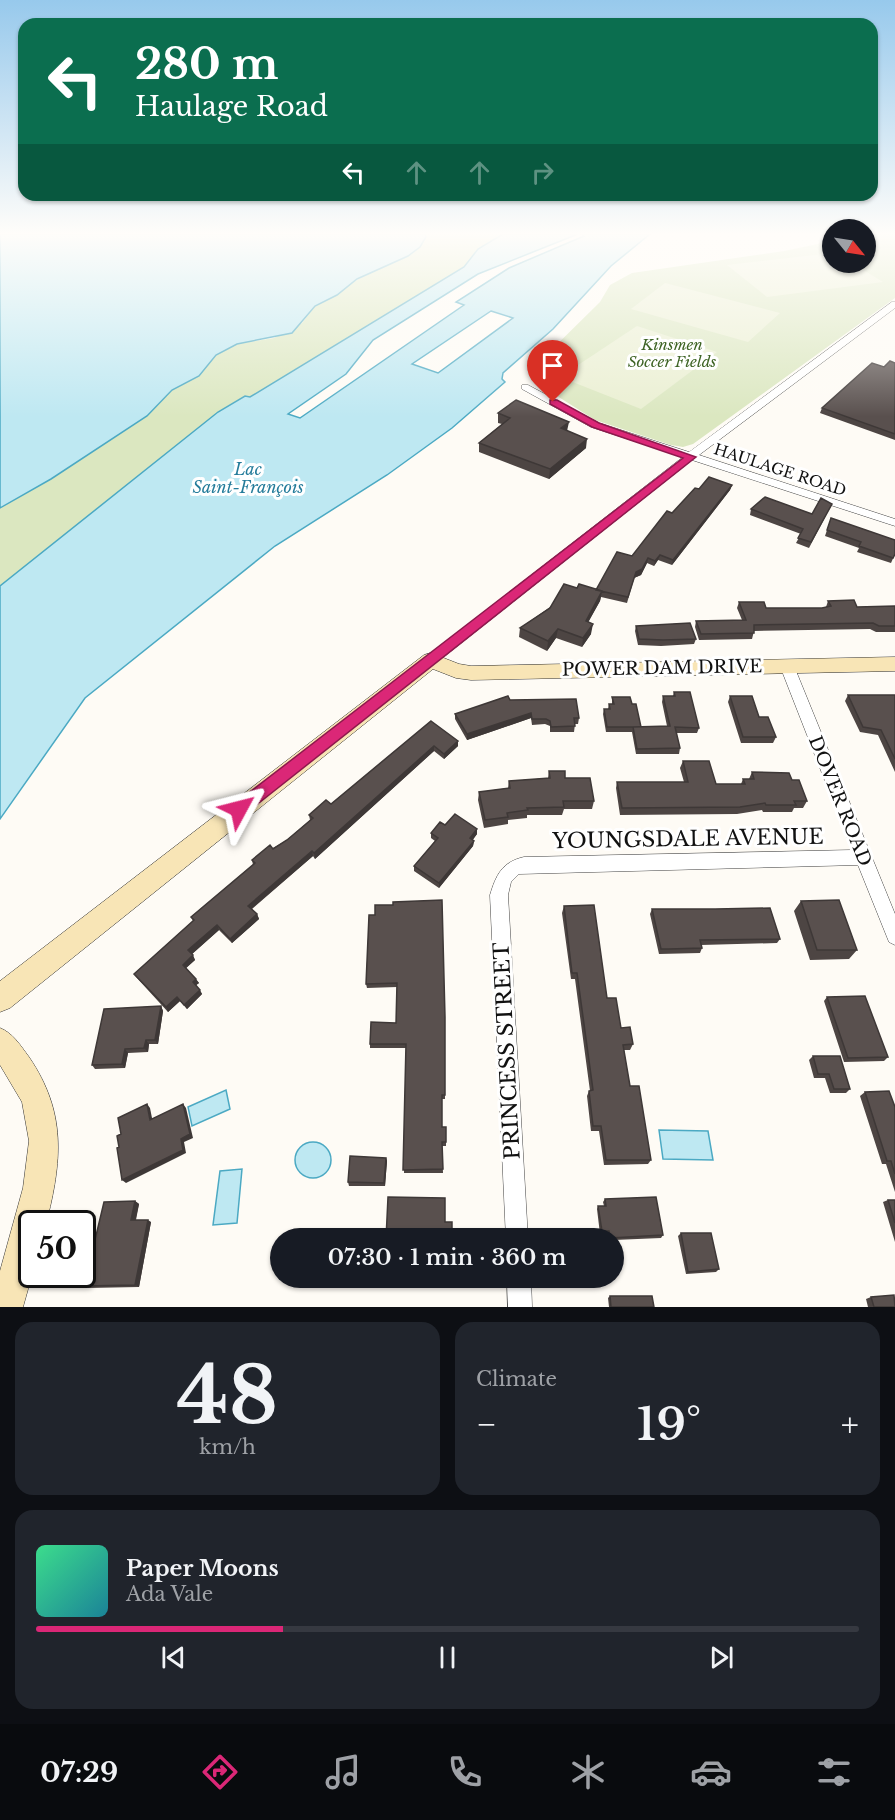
<!DOCTYPE html>
<meta charset="utf-8">
<style>
:root{--surface:#171b24;--page:#20242c;--text:#f1f3f6;--muted:#9ea1a6;--line:#363941;--accent:#db2777}
body{margin:0;font-family:"Libre Baskerville",serif;background:var(--page);color:var(--text);height:100vh;display:flex;flex-direction:column;font-size:22px;white-space:nowrap}
*{box-sizing:border-box;margin:0}
p{font-size:20px;color:var(--muted)}
.icon{flex:none;width:33px;height:33px;fill:none;stroke:currentColor;stroke-width:2;stroke-linecap:round;stroke-linejoin:round}
.map{position:relative;height:1307px;overflow:hidden}
.panel{display:flex;flex-direction:column;gap:15px;padding:15px;background:#0d0f14;flex:1}
.panel>*{flex:none}
.hud{position:absolute;left:18px;top:18px;width:860px;height:183px;border-radius:18px;box-shadow:0 2px 4px #0004;background:#0b6e4f;color:#fff;overflow:hidden}
.needle{width:39px;rotate:120deg}
.tools{position:absolute;left:822px;top:219px;display:grid;gap:12px}
.tools a{display:grid;place-items:center;width:54px;height:54px;border-radius:50%;background:var(--surface);box-shadow:0 2px 4px #0004;font-size:30px}
.speed{position:absolute;left:18px;top:1210px;display:flex;gap:12px;font-size:30px;font-weight:700;text-align:center}
.speed>*{display:grid;place-content:center;width:78px;height:78px;border-radius:50%;background:var(--surface);box-shadow:0 2px 4px #0004;line-height:1}
.speed .limit{border:3px solid #111;border-radius:9px;background:#fff;color:#111}
.pin{position:absolute;display:grid;place-items:center;width:51px;height:51px;color:#fff;margin:-62px -26px;border-radius:50% 50% 50% 0;rotate:-45deg;box-shadow:0 0 6px #0007}
.pin .icon{rotate:45deg}
.me{position:absolute;width:66px;margin:-33px;rotate:52deg;stroke-linejoin:round;filter:drop-shadow(0 0 4px #0008)}
.turn{display:flex;align-items:center;gap:21px;height:126px;padding:0 18px;font-size:27px}
.turn .icon{width:78px;height:78px;stroke-width:2.5}
.turn b{display:block;font-size:42px;line-height:51px}
.lanes{display:flex;align-items:center;height:57px;padding:0 18px;background:#0003;justify-content:center;gap:30px;direction:ltr}
.lanes .off{opacity:.35}
.big{font-size:45px;font-weight:600;line-height:1.1}
.panel .tile{flex:1;display:flex;flex-direction:column;justify-content:center;gap:9px;min-width:0;padding:0 21px;border-radius:18px;background:var(--page)}
.panel .dial{align-items:center;gap:0}
.dial b{font-size:78px;line-height:1}
.song{display:flex;align-items:center;gap:18px}
.cover{width:72px;height:72px;border-radius:9px;background:linear-gradient(135deg,hsl(150 70% 55%),hsl(190 70% 35%))}
.played{height:6px;border-radius:3px;background:linear-gradient(90deg,var(--accent) 30%,var(--line) 30%)}
.keys{display:flex;justify-content:space-around;direction:ltr}
.heat{display:flex;justify-content:space-between;align-items:center;font-size:33px;direction:ltr}
.panel .tiles{flex:1;display:grid;gap:15px;grid-template-columns:1fr 1fr}
.tile:last-child{grid-column:span 2}
.trip{position:absolute;left:270px;top:1228px;width:354px;height:60px;border-radius:30px;background:var(--surface);box-shadow:0 2px 4px #0004;font-weight:600;line-height:60px;text-align:center}
.tab-bar{display:flex;height:96px;justify-content:space-around;align-items:center;background:#090b0e;color:var(--muted)}
.tab-bar .icon{width:42px;height:42px}
.tab-bar .current{color:var(--accent)}
.tab-bar b{font-size:27px;color:var(--text)}
.map>svg:first-child{display:block}
.green{fill:#dbe7c0}
.pitch{fill:#eaefd2}
.water{fill:#bee8f2;stroke:#4ba9c3;stroke-width:1.5;fill-rule:evenodd}
.lines{fill:none;stroke-linecap:round;stroke-linejoin:round}
.street-casing{stroke:#444;stroke-width:1}
.secondary-casing{stroke:#333;stroke-width:1}
.street{fill:#fff;fill-rule:evenodd}
.secondary{fill:#f8e5b6;fill-rule:evenodd}
.wall{fill:#4d4543}
.shaded-wall{fill:#3e3837}
.building{fill:#59504e;stroke:#3e3837;stroke-width:1.5}
.route{fill:#db2777;stroke:#8e194d;stroke-width:1.5}
.labels{text-anchor:middle;stroke-width:6;stroke-linejoin:round;paint-order:stroke}
.far-park-label{font-size:15px;font-style:italic;fill:#3e6425;stroke:#fff}
.far-street-label{font-size:15px;fill:#111;stroke:#fff}
.far-water-label{font-size:16px;font-style:italic;fill:#237b9a;stroke:#fff}
.street-label{font-size:18px;fill:#111;stroke:#fff}
.near-street-label{font-size:21px;fill:#111;stroke:#fff}
</style>
<div class="map">
<svg width="895" height="1307" viewBox="0 0 895 1307">
<rect width="100%" height="100%" fill="#fefbf5"/>
<path class="green" d="M425,234H503L478,249L464,267L250,397L245,396L218,412L0,586V508L51,479L147,416L172,390L199,376L216,355L237,344L274,338L302,323L315,306L337,295L342,288L420,247Z
M866,234H895V298L693,444L683,447L671,445L595,420L535,382L533,368L600,302L610,285L632,273L784,251L832,241V262H866Z"/>
<path class="pitch" d="M832,253V262L852,263L883,282L767,297L727,265Z
M665,283L780,313L748,342L631,309Z
M637,326L717,352L641,409L560,377Z"/>
<path class="water" d="M0,234H425L426,237L420,247L408,256L357,279L337,295L315,306L292,333L237,344L216,355L199,376L172,390L147,416L51,479L0,508Z
M503,234H578L478,274L373,340L346,374L288,414L300,418L464,305L456,302L509,268L584,236L581,234H650L611,266L553,329L503,373L502,379L505,382L452,428L387,475L275,546L85,698L0,819V586L218,412L245,396L250,397L464,267L478,249ZM491,311L513,318L438,373L412,364Z
M226,1090L230,1109L192,1126L188,1107Z
M659,1130L708,1131L713,1160L663,1159Z
M295 1160a18 18 0 1 1 36 0a18 18 0 1 1-36 0Z
M242,1169L237,1223L213,1225L220,1171Z"/>
<g class="lines">
<g class="street-casing">
<path id="street" d="M892,302H895V308L699,455L895,519V526L692,460L436,663H426L424,660L426,657L683,457L591,427L522,389V385H528L599,423L689,452Z
M787,661L794,666L895,914V945L889,942L858,865L519,874L511,882L508,895L528,1239H506L490,895C496,875 502,862 524,857L852,850L780,666Z
M507,1278H531L532,1307H508Z"/>
</g>
<g class="secondary-casing">
<path id="secondary" d="M431,653L459,664L471,666L895,657V671L471,680L456,678L433,669L10,1008L0,1012V981L424,655Z
M0,1028C13,1033 20,1045 29,1057C67,1113 62,1161 46,1224H32V1275L23,1307H0V1271L23,1188L29,1141L22,1102L0,1065Z"/>
</g>
<use href="#street" class="street"/>
<use href="#secondary" class="secondary"/>
</g>
<path class="wall" d="M895,363V440L820,413L822,408L884,367Z
M498,413L568,431L586,448L549,479L479,452V443L502,424L498,423Z
M732,485L730,490L672,565L658,560L654,566L647,563L641,575L634,578L627,603L601,597L600,601L588,622L591,634L582,647L556,638L547,651L519,637L520,628L577,588L596,590L632,556L672,513L699,489Z
M832,504L809,548L796,543L801,534L750,515L751,509L812,514Z
M831,518L895,554L891,563L857,552L859,548L825,536Z
M828,601L857,607L895,606V632H876L870,629L754,631L752,639L699,640L695,627L696,621L742,620L737,608L739,602L766,608H822L826,607Z
M636,626L696,639L694,644L661,646L638,645L635,631Z
M674,692L699,728L697,733H676L680,748L679,754H636L632,732H606L603,714L604,709H608L609,704H612V697L632,704L641,727L667,726L662,702L663,696H673Z
M848,695H895V772L878,735L860,732L845,701Z
M730,696L759,717L776,737L773,743H741L728,702Z
M510,700L579,718L578,724H575L574,732H550V726L545,724L532,725L531,718L467,740L455,719V714Z
M431,721L458,746L444,759L434,751L315,859L313,856L252,909L257,914L259,919L232,943L219,930L192,954L195,960L186,968L199,983L196,985L202,994L187,1009L180,1001L168,1012L137,978L134,974L193,921L191,917L253,865L252,860L287,840L310,820L309,815L331,804Z
M683,761L716,784H741L743,779H749L752,772L792,780L807,801L803,808H794L792,812H763L762,810L737,814L620,815L616,788L617,782H684L680,768Z
M549,771L565,778L594,801L592,809H564L562,815H527V818L508,820V824L484,828L478,800L479,792L508,788L509,781L548,778Z
M445,825L477,829V834L472,840L474,841L473,846L439,888L414,871V866L435,841L431,838V833Z
M801,901L857,950L849,959L810,960L794,911Z
M564,906L621,1028L633,1044L630,1050H624L630,1086L651,1160L648,1164L604,1165L599,1131H591L587,1096L589,1091H590L575,979H571L562,913Z
M652,909L780,939L777,943L701,945L702,948L700,953L659,954L650,914Z
M369,915L445,1021V1099H442V1127H446V1146H442L443,1173H404L406,1048H370V1044L396,1023L397,987L367,988L366,984Z
M827,997L888,1057L884,1061L844,1062L824,1001Z
M161,1006L163,1011L158,1044H149L148,1052L128,1053L125,1068L95,1069L92,1065Z
M813,1056L850,1089L846,1093H830L825,1078H814L809,1060Z
M865,1092L895,1107V1192L886,1164H882L860,1096Z
M386,1158L387,1161L385,1186H349L348,1182Z
M605,1199L663,1235L661,1238L614,1240V1239H608V1234H600L597,1209L598,1206H604L603,1202Z
M888,1200H895V1242L883,1202Z
M135,1201L139,1204L136,1220L151,1222L139,1287L88,1288L84,1286Z
M681,1233L719,1269L716,1272L686,1274L678,1236Z
M361,1278H398V1281H362Z
M610,1296L654,1307H609L608,1298Z
M871,1297L895,1307H868L866,1299Z"/>
<path class="shaded-wall" d="M569,422L567,431L561,428Z
M587,439L586,448L549,479L550,469Z
M732,485L730,490L672,565L673,560Z
M660,555L658,560L654,566L655,561Z
M648,558L647,563L641,575L634,578L627,603L636,572Z
M602,591L600,601L584,630L586,621Z
M593,624L591,634L582,647L583,638Z
M558,629L556,638L547,651L548,641Z
M531,713V718L467,740V734Z
M458,741V746L444,759V754Z
M434,746V751L315,859L314,853Z
M477,829V834L470,844V838Z
M474,841L473,846L439,888V883Z
M312,851L313,856L250,910L248,906Z
M257,914L259,919L232,943L230,939Z
M217,925L219,930L191,955L188,950Z
M193,955L195,960L185,969L183,965Z
M196,979L199,983L195,986L193,982Z
M200,990L202,994L187,1009L184,1005Z
M177,997L180,1001L168,1012L166,1007Z
M161,1006L163,1011L158,1044L155,1040Z
M146,1040L149,1044L148,1052L144,1048Z
M125,1049L128,1053L125,1068L122,1064Z
M147,1104L150,1108L153,1123L150,1120Z
M183,1104L186,1108L193,1138L184,1142L186,1153L126,1183L122,1180L181,1139Z
M386,1158L387,1161L385,1186L384,1183Z
M135,1201L139,1204L135,1222L131,1220Z
M148,1220L151,1222L139,1287L135,1285Z"/>
<path class="building" d="M890,361L895,363V434L822,408L872,363L884,367Z
M516,400L569,422L561,428L587,439L550,469L479,443L510,418L498,413Z
M709,477L732,485L673,560L660,555L655,561L648,558L642,569L636,572L628,597L596,590L617,552L632,556L667,511L672,513L695,488L699,489Z
M765,497L812,514L821,498L832,504L811,542L798,538L803,529L751,509Z
M831,518L895,540V554L893,558L859,546L861,542L827,530Z
M564,584L577,588L579,584L602,591L586,621L593,624L583,638L558,629L548,641L520,628L550,608Z
M854,600L857,607L895,606V626H879L873,623L754,625V633L701,634L696,621L746,620L739,602H764L766,608H822L831,606L828,601Z
M690,623L696,639L663,640L639,639L636,626Z
M674,692H690L699,728L675,727L680,748L637,749L633,727L670,726L663,696H675Z
M848,695H895V759L881,730L863,727Z
M508,696L510,700L576,699L579,718H574L575,726L551,727L550,721L546,719H532L531,713L467,734L455,714Z
M730,696H752L759,717H768L776,737H743Z
M612,697H630L632,704H636L641,727H607L604,709H610L609,704H614Z
M431,721L458,741L444,754L434,746L314,853L312,851L248,906L257,914L230,939L217,925L188,950L193,955L183,965L196,979L193,982L200,990L184,1005L177,997L166,1007L134,974L194,920L191,917L255,863L252,860L270,845L273,849L287,840L313,818L309,815L326,800L331,804Z
M683,761H709L716,784H745L743,779H754L752,772L789,773L792,780H799L807,801H794L796,805H766L765,803L740,807L622,808L617,782H688Z
M549,771H565V778H590L594,801H563L564,807L527,808L528,810L507,813L508,817L485,820L479,792L510,788L509,781L550,778Z
M455,814L477,829L470,838L474,841L439,883L414,866L438,838L431,833L440,822L445,825Z
M442,900L445,1017V1095H442V1127H446V1142H442L443,1169L403,1170L406,1044H370L371,1022L396,1023L397,983L366,984L369,915H375V905H393V902Z
M839,900L857,950H817L801,901Z
M594,905L607,998H616L621,1028L630,1027L633,1044L623,1045L630,1086H639L651,1160H606L601,1126H593L589,1091L593,1090L577,973H572L564,906Z
M770,908L780,939L700,940L702,948L669,949H661L652,909H715Z
M865,996L888,1057L848,1058L827,997Z
M161,1006L155,1040H146L144,1048L125,1049L122,1064L92,1065L104,1009Z
M813,1056H840L850,1089H834L829,1074H818Z
M889,1091L895,1107V1174L891,1161H887L865,1092Z
M147,1104L150,1120L183,1104L190,1134L181,1139L183,1150L122,1180L117,1148L119,1147L117,1136L121,1134L118,1118Z
M350,1156L386,1158L384,1183L348,1182Z
M388,1197L445,1198V1222H452V1239H386Z
M656,1197L663,1235L610,1238L609,1231H602L598,1206H606L605,1199Z
M888,1200H895V1223Z
M135,1201L131,1220H148L135,1285L84,1286L104,1202Z
M681,1233H711L719,1269L688,1272Z
M361,1278H397V1279H361Z
M894,1295L895,1307H874L871,1297Z
M610,1296H652L654,1307H611Z"/>
<linearGradient id="sky" x2="0" y2="1"><stop stop-color="#97c9ec"/><stop offset="0.56" stop-color="#fffdfa"/><stop offset="1" stop-color="#fffdfa" stop-opacity="0"/></linearGradient>
<rect width="895" height="417" fill="url(#sky)"/>
<path class="route" d="M550,400H557L599,423L696,457L245,814H233L231,809L233,805L683,458L592,427L550,404Z"/>
<g class="labels">
<g class="far-park-label">
<text x="672" y="350">Kinsmen<tspan x="672" dy="17">Soccer Fields</tspan></text>
</g>
<g class="far-street-label">
<text transform="translate(780 470) rotate(18)" y="5">HAULAGE ROAD</text>
</g>
<g class="far-water-label">
<text x="248" y="475">Lac<tspan x="248" dy="18">Saint-François</tspan></text>
</g>
<g class="street-label">
<text transform="translate(662 668) rotate(-1)" y="6">POWER DAM DRIVE</text>
<text transform="translate(840 801) rotate(68)" y="6">DOVER ROAD</text>
</g>
<g class="near-street-label">
<text transform="translate(688 839) rotate(-1)" y="7">YOUNGSDALE AVENUE</text>
<text transform="translate(507 1051) rotate(-93)" y="7">PRINCESS STREET</text>
</g>
</g>
</svg>
<div class="tools">
<a><svg class="needle" viewBox="-14 -14 28 28"><path d="M0-13l5 13h-10z" fill="#e53935"/><path d="M0 13l5-13h-10z" fill="#9ea1a6"/></svg></a>
</div>
<div class="speed"><div class="limit">50</div></div>
<div class="pin" style="left:553px;top:402px;background:#d93025"><svg class="icon" aria-label="arrive" viewBox="0 0 24 24"><path d="M6 21V4h12l-3 4 3 4H6"/></svg></div>
<svg class="me" style="left:239px;top:809px" viewBox="-20 -20 40 40"><path d="M0-17L14 15 0 8-14 15z" fill="#db2777" stroke="#fff" stroke-width="4"/></svg>
<div class="trip">07:30 · 1 min · 360 m</div>
<div class="hud">
<div class="turn"><svg class="icon" aria-label="left" viewBox="0 0 24 24"><path d="M17 20v-9H6M10 6l-5 5 5 5"/></svg><div><b>280 m</b>Haulage Road</div></div>
<div class="lanes"><svg class="icon" aria-label="left" viewBox="0 0 24 24"><path d="M17 20v-9H6M10 6l-5 5 5 5"/></svg><svg class="icon off" aria-label="ahead" viewBox="0 0 24 24"><path d="M12 20V5M6 11l6-6 6 6"/></svg><svg class="icon off" aria-label="ahead" viewBox="0 0 24 24"><path d="M12 20V5M6 11l6-6 6 6"/></svg><svg class="icon off" aria-label="right" viewBox="0 0 24 24"><path d="M7 20v-9h11M14 6l5 5-5 5"/></svg></div>
</div>
</div>
<section class="panel">
<div class="tiles">
<div class="tile dial"><b>48</b><p>km/h</p></div>
<div class="tile"><p>Climate</p>
<div class="heat"><a>−</a><b class="big">19°</b><a>+</a></div>
</div>
<div class="tile">
<div class="song"><i class="cover"></i><div><b>Paper Moons</b><p>Ada Vale</p></div></div>
<div class="played"></div>
<div class="keys"><svg class="icon" aria-label="previous" viewBox="0 0 24 24"><path d="M18 5L8 12l10 7zM5 5v14"/></svg><svg class="icon" aria-label="pause" viewBox="0 0 24 24"><path d="M8 5v14M16 5v14"/></svg><svg class="icon" aria-label="next" viewBox="0 0 24 24"><path d="M6 5l10 7-10 7zM19 5v14"/></svg></div>
</div>
</div>
</section>
<nav class="tab-bar">
<b>07:29</b>
<svg class="icon current" aria-label="directions" viewBox="0 0 24 24"><path d="M12 3l9 9-9 9-9-9zM9 14v-3h6M13 9l2 2-2 2"/></svg>
<svg class="icon" aria-label="music" viewBox="0 0 24 24"><path d="M9 18V5l10-2v13"/><circle cx="6" cy="18" r="3"/><circle cx="16" cy="16" r="3"/></svg>
<svg class="icon" aria-label="phone" viewBox="0 0 24 24"><path d="M5 4h4l2 5-3 2q2 4 5 5l2-3 5 2v4C11 20 4 13 5 4z"/></svg>
<svg class="icon" aria-label="climate" viewBox="0 0 24 24"><path d="M12 3v18M4 7l16 10M4 17L20 7"/></svg>
<svg class="icon" aria-label="car" viewBox="0 0 24 24"><path d="M5 17H2v-5l4-1 3-4h7l3 4 3 1v5h-3M9 17h6M6 11h13"/><circle cx="7" cy="17" r="2"/><circle cx="17" cy="17" r="2"/></svg>
<svg class="icon" aria-label="filters" viewBox="0 0 24 24"><path d="M4 7h16M4 17h16"/><circle cx="9" cy="7" r="2"/><circle cx="15" cy="17" r="2"/></svg>
</nav>
